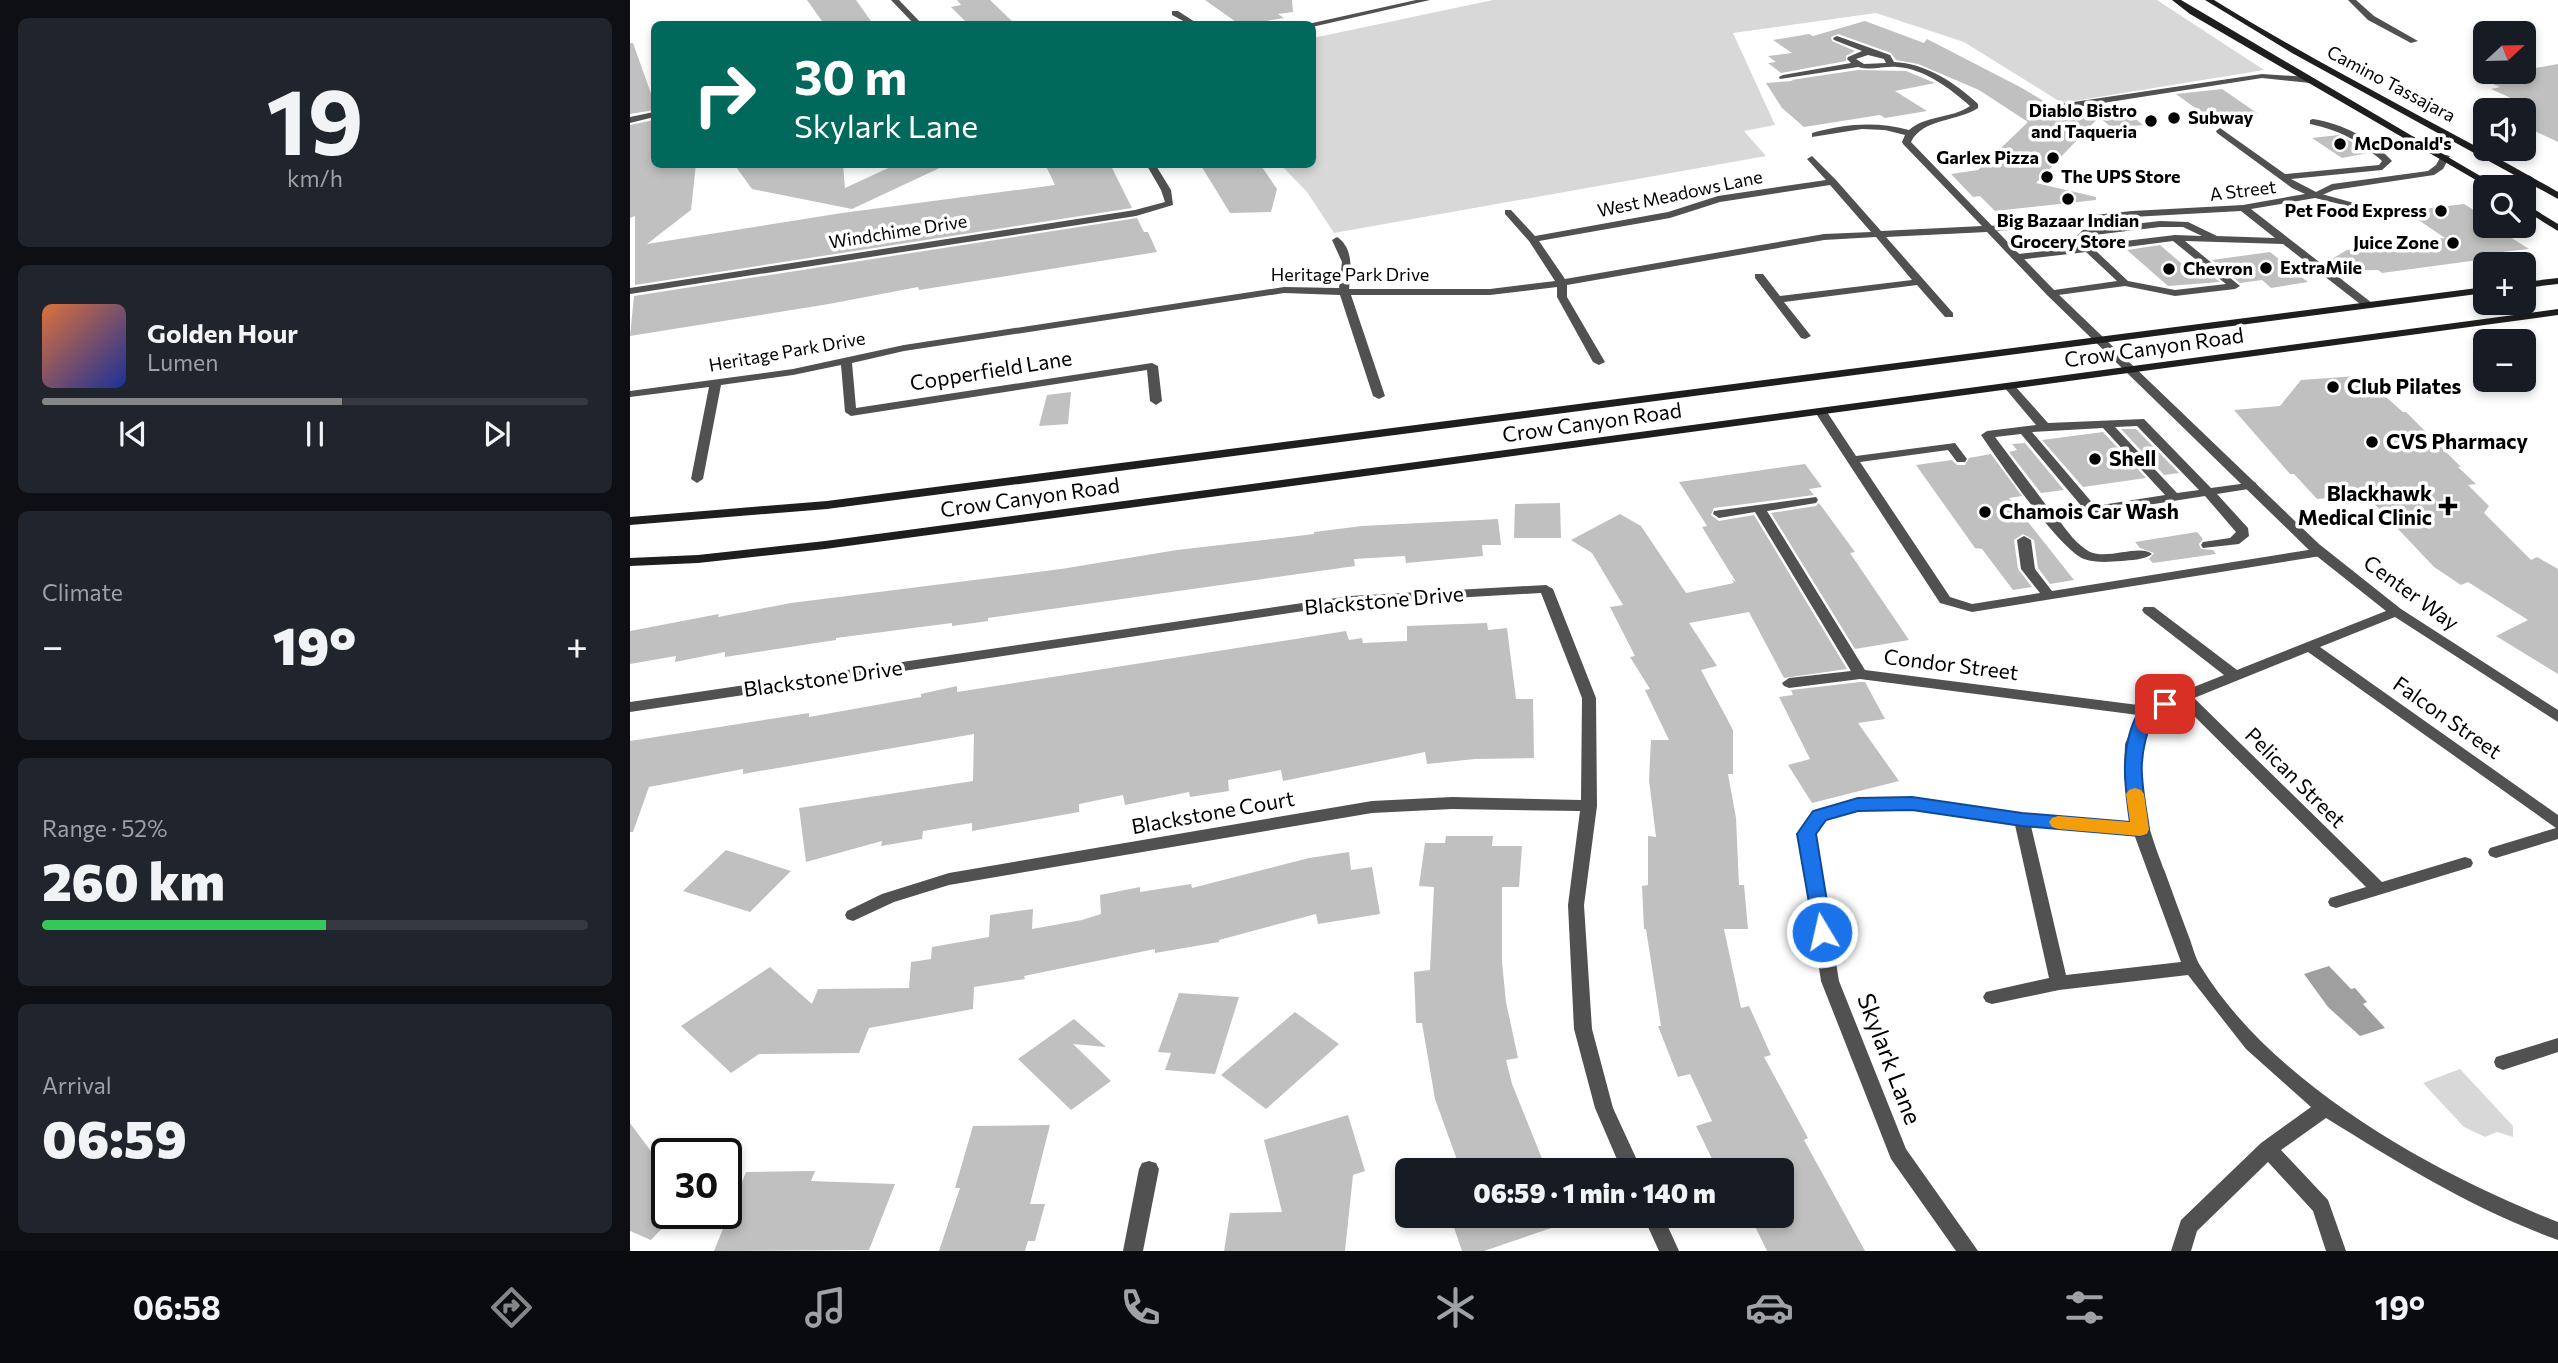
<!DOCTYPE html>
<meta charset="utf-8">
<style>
:root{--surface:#171b24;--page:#20242c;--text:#f1f3f6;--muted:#9ea1a6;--line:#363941;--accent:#858687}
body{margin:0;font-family:Commissioner,sans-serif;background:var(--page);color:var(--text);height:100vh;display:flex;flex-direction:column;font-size:26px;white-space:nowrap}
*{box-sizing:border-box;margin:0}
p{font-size:23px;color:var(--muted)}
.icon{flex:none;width:38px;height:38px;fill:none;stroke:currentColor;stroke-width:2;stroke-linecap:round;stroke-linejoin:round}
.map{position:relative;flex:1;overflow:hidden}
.drawer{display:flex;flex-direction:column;gap:18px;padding:18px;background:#0d0f14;width:630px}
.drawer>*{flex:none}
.banner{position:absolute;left:21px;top:21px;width:665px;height:147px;border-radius:10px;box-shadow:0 4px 10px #0003;background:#00695c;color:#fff;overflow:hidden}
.needle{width:46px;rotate:68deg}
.controls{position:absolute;left:1843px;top:21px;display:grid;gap:14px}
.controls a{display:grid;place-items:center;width:63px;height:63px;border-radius:10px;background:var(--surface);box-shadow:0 4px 10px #0003;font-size:35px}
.speed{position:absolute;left:21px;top:1138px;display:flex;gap:14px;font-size:35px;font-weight:700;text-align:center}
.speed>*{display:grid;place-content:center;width:91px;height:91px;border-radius:50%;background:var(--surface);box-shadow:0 4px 10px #0003;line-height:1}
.speed .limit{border:4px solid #111;border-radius:10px;background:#fff;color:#111}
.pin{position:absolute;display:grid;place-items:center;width:60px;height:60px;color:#fff;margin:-30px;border-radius:14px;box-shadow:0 4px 10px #0006}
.me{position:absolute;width:77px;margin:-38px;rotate:351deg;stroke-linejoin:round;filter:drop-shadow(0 0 5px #0008)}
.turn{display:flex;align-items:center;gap:24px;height:147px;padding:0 28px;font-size:32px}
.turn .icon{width:91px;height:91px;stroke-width:2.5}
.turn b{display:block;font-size:49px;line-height:60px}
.big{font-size:52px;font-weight:800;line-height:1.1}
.drawer .tile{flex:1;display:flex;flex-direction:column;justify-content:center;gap:10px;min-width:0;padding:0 24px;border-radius:10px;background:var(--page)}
.drawer .dial{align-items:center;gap:0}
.dial b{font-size:91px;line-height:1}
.song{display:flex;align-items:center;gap:21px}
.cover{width:84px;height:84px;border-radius:10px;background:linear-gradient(135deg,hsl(20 70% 55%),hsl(230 70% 35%))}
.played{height:7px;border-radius:4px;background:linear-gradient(90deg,var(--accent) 55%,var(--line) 55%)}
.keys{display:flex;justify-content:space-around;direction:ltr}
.heat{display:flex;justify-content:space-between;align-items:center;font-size:38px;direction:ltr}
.charge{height:10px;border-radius:5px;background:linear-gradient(90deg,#34c759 52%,var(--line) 0)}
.trip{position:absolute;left:765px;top:1158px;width:399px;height:70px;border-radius:10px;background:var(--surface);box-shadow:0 4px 10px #0003;font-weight:800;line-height:70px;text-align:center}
.menu{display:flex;height:112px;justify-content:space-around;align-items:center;background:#090b0e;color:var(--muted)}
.menu .icon{width:49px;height:49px}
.menu .active{color:var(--accent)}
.menu b{font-size:32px;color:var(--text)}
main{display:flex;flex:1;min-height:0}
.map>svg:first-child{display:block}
.green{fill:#d8d8d8}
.water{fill:#9f9f9f}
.building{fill:#c0c0c0}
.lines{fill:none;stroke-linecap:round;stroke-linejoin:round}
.lane{fill:#515151;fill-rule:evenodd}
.street{fill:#515151;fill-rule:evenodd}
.secondary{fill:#1e1e1e;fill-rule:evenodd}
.route{fill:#1a73e8;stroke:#114b97;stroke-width:2}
.slow{fill:#f59e0b}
.poi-dot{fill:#000;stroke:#fff;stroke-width:2.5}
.labels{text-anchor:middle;stroke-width:7;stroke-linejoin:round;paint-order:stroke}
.far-street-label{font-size:18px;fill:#000;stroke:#fff}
.far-poi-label{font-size:18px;font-weight:bold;fill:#000;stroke:#fff;text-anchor:start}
.street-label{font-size:21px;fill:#000;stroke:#fff}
.poi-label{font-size:21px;font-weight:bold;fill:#000;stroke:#fff;text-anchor:start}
.near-street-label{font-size:24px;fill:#000;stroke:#fff}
</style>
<main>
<section class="drawer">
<div class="tile dial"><b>19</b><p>km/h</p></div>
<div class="tile">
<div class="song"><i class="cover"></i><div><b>Golden Hour</b><p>Lumen</p></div></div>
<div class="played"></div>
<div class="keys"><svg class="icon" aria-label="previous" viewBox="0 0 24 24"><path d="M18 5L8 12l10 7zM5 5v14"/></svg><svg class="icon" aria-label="pause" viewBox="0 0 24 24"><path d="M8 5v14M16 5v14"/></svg><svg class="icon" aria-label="next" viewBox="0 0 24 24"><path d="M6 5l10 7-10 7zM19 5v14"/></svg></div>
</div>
<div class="tile"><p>Climate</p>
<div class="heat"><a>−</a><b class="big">19°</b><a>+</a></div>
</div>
<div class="tile"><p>Range · 52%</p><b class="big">260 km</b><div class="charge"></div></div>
<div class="tile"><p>Arrival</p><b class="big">06:59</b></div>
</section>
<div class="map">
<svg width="1928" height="1251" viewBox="0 0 1928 1251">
<rect width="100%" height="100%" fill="#fff"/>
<path class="green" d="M863,0H1527L1634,70L1432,103L1334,42L1246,13L1103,33L1145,125L1114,131L1136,156L704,233L677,192L651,165L682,164L683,38Z
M1830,1069L1883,1126V1137L1867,1132L1855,1137L1834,1127L1793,1083Z"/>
<path class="water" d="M1699,966L1721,989L1725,988L1737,1002L1733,1004L1755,1028L1730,1036L1698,1007L1674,974Z"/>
<path class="building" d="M177,0H226L241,21L194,24Z
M327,0H360L385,24H338L321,7L331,5Z
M575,0H662L663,12L648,14L654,18L616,24L611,21L606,22Z
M1235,21L1294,43L1297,39L1392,88L1417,103L1397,109L1401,116L1488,105L1513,125L1482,128L1469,117L1406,183L1466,197V200L1365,211L1350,196L1343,197L1321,174L1348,170L1398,122L1349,90L1288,64L1266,60L1261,53L1208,34L1201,37L1202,41L1225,51L1216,56V61L1151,73L1138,63L1146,62L1138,56L1162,53L1143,40L1179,34L1183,36Z
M0,43H3L24,102V110L0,114Z
M1928,64V142L1894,126V104L1861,89L1870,87L1849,78Z
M1228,70L1276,71L1305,83L1265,91L1297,111L1255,118L1250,115L1174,127L1152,108L1136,83L1163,81L1161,80Z
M1592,89L1627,113L1579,118L1546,94Z
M24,120V164H66L61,210L17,244L212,213L425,185L415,164H480L502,208L5,285V216L0,218V125Z
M1708,135L1726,144L1738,153L1712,158L1682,138Z
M104,164H213L215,188L267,164L316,165L222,209L122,189Z
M570,164H630L647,189L641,212L600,213Z
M1834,204L1855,217V226H1863L1899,249L1872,252L1878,256L1752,273L1748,270L1705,271L1695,263L1717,250L1815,238L1775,211Z
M507,218L514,232H518L527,252L289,290L288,287L199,304L0,336L4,296Z
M1530,245L1551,263L1564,262L1590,282L1538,286L1497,250Z
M1640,252L1678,282L1641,288L1632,280L1610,283L1582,260Z
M1727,376L1749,397H1756L1773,412H1776L1831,467H1828L1846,484L1838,485L1859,506L1854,513L1901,560L1907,557L1928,569V674L1866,636L1898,620L1838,582L1831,585L1804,567L1736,495L1687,499L1664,474H1660L1604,410L1650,406L1671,380Z
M441,392L438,424L409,426L417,395Z
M1491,429H1506L1549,473L1534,475Z
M1473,432L1516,478L1453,487L1412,440Z
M1395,443L1434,490L1411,493L1379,452L1387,450L1382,444Z
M1361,454L1392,496L1379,498L1444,580L1420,584L1408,568L1404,540L1393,534L1384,540L1388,569L1402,587L1383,590L1352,549L1345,548L1286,465L1322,460L1327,465H1335L1339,458Z
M1175,464L1192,487L1179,489L1184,495L1084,508L1081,515L1089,521L1124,515L1217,669L1154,678L1119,612L1059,623L1087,666L1071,670L1103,730V774H1098L1106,818L1109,885H1114L1118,929H1094L1111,1008L1119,1006L1141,1055L1134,1057L1178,1138L1174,1140L1235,1251H1137L1120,1216H1152V1171H1088L1066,1126L1082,1121L1060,1074L1048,1077L1028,1026H1031L1016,929H1014L1012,886L1018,885V836L1026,837L1019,780L1021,740H1039L1015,690L1020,689L1000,657L1005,656L980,607L993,605L962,553L941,540L990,514L1011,526L1056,593L1104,583L1102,579L1106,582L1072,527L1077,526L1049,482Z
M930,503L931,538H884L885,504Z
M1189,503L1225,552L1220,553L1279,640L1225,649L1141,513L1186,506Z
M868,519L871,545H852L853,556L776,563L775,556L724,559L725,566L358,618V621L322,626V623L206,638V640L95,657V652L45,662L46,656L0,664V631L89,614L88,617L161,603L431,569L547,550L684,534V532L732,526Z
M1567,532L1573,539L1569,544L1571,549L1583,550L1586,554L1523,563L1519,559L1524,553L1510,548L1505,542Z
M857,623L858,630L877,628L886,699H903L904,758L845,759L797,764L795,752L653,781L651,770L598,780L599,791L560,797L559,792L495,805L493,795L449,804V812L342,831V823L293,831L292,839L251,846L252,841L176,862L169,808L343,781L344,734L113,774V769L19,787L3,832H0V741L179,713V717L291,697V694L327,686V692L716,631L719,640L732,638L733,643L777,641V626Z
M1230,682H1235L1255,719L1228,723L1269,781L1182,803L1158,765L1180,759L1149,697L1163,695L1161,690Z
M816,836H863L862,846H892L889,887H872V962L876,1002L888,1058L876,1060L882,1084L917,1171H831L805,1099L792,1023H786L784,972L800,970L804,887L789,886L795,843H815Z
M96,850L161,871L120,912L53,891Z
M719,852L721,870L742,867L750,914L688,924L686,914L589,940V942L525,953V949L394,976L395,979L344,987L343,1009L239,1028L229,1053L129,1054L101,1073L51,1026L140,967L182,1004L188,989L279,988L281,962L301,959L302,947L359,937L360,915L403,909L402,929L452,920L471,914L470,895L510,887V892L561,884L562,888L679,858Z
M549,993L609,997L585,1074L535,1070L541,1053L528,1052Z
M665,1012L709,1044L636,1109L591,1075Z
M444,1019L476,1047L443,1044L481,1081L441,1110L388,1059Z
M718,1115L735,1171L723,1175L715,1251H594L600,1213L652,1212L634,1140Z
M0,1123L26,1158L37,1147V1223L21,1240L0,1231Z
M420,1125L400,1204H415L405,1241H398L395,1251H309L330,1188H325L343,1126Z
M185,1171L181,1181L265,1184L239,1250L84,1251L116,1172Z
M820,1216H945V1220L854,1251H832Z"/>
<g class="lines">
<path class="lane" d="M1632,74L1680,77L1684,80L1680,83L1632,78L1403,114L1399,111L1403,108Z
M1683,119C1713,124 1741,138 1762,161L1752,170L1661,179L1688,193L1735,206L1730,209L1685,198L1621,209L1742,303V307H1734L1653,244L1555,241L1610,286L1605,289L1545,296L1495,286L1421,296L1417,295V291L1487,281L1456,252L1388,260L1383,257L1388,254L1433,249L1453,230L1530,221L1558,222L1587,236L1645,238L1611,211L1502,217L1360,232L1355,229L1360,226L1502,211L1613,205L1675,194L1662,188L1587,133L1586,131L1590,128L1655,174L1749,165L1752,161C1730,141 1709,130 1680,124V120ZM1530,227H1553L1572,236L1545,235L1445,247L1456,236ZM1543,241L1596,284L1545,290L1498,281L1466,251Z
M1380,384L1384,385L1418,423L1514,419L1581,488L1625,482L1627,485L1625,488L1587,494L1618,528L1619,536L1609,544L1573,548L1571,545L1573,542L1600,538L1606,532L1575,496L1428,519C1437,531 1447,545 1460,552C1479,560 1509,544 1522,554C1514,560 1501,560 1491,561C1479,562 1466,563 1454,559C1429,549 1369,461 1351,435L1357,431L1406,425L1374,387ZM1507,426L1569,490L1547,493L1485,427ZM1473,428L1535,495L1465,506L1402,432ZM1391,434L1453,508L1422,513L1365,437Z
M1191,408L1195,409L1226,456L1325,443L1337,459L1335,462H1327L1318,450L1230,462L1320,597L1342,604L1410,593L1391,569L1387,540L1394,536L1401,540L1405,569L1422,591L1691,548L1698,552L1691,556L1342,612L1310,603L1185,412Z"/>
<path class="street" d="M261,0H269L292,24H284Z
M786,0H800L682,27V24H678Z
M1718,0H1726L1744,16L1788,41L1781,43L1738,20Z
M542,11H548L568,24H559L542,15Z
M1207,36L1260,55L1264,62C1295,63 1326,83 1348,104V108C1327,122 1293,118 1281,142L1425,291L1689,544L1771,609L1928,710V722L1765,617L1690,647L1928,815V839L1866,858L1860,856L1858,852L1860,848L1926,828L1678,652L1564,698L1752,882L1835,857L1841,859L1843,863L1841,867L1706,908L1700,906L1698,902L1700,898L1736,887L1551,703L1523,714C1519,723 1513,734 1511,743C1502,781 1521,837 1535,872C1543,894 1551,916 1559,937C1563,947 1565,958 1571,967C1643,1084 1802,1173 1928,1222V1240C1843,1209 1772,1165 1696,1118L1651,1150L1698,1200L1716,1251H1696L1683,1211L1638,1162L1567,1231L1561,1251H1541L1551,1220L1631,1143L1681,1107L1616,1049L1558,975L1429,990L1362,1004L1356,1002L1353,997L1356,992L1419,978L1385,825L1282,809L1228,811L1196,820L1185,835L1209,981L1276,1149L1348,1251H1326L1261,1159L1191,981L1169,834L1184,812L1228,799L1282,797L1392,814L1501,823L1494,775L1495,744L1508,715L1230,679L1159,688L1154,686L1152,683L1159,678L1221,671L1125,512L1089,518L1083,514L1084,511L1186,497L1188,500L1186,503L1137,511L1235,670L1516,706L1594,675L1514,613L1512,610L1514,607H1524L1607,670L1756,611L1679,550L1417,295L1357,232L1256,237L1323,313V317H1315L1287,285L1154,302L1181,336L1175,339L1171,338L1125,278V274H1133L1150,296L1282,280L1246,237L1194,240L937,285V297L975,362L969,365L963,362L927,297V287L860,295H721L755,396L749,399L743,396L710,295L654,293L274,351L222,363L226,408L522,363L528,366L532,401L526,405L520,401L517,370L221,416L215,412L211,365L163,375L91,385L73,479L67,483L61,479L79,387L0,397V391L163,369L274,345L654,287L709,288L712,262L702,240L707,237C724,248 721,271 719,289H860L925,281L899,241L875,214V210H881L905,236L1038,212L1088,196L1196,180L1177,159L1182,156L1206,180L1251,231L1352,226L1273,144L1272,142L1275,135L1255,130L1232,129L1182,137V133C1215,124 1245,121 1279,130C1296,115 1321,119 1340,106C1321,89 1293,68 1267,67C1253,66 1242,71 1228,67L1150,79L1149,77L1153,75L1221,63L1217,59L1218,57L1232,51L1204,40L1203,38ZM1238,55L1254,59L1256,63L1234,64L1226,59ZM1200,185L1241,232L1194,234L935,279L909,241L1040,218L1090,202ZM1401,826L1504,834L1551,962L1436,975Z
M24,112V117L0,123V117Z
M1812,154L1820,156L1813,169L1804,175L1704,190L1685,198L1680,195L1702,184L1798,171L1806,165Z
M516,164H525L541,190L543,205L506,216L0,294V288L505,210L535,202L531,190Z
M916,585L923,589L966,698L967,806L954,905L962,1029L983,1108L1012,1171H992L965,1108L944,1029L938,905L950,811L822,809L742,813L319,885L264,902L223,921L217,919L215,915L217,911L252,894L319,873L742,801L822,797L951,800L952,698L911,593L720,604L0,712V702L720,596Z
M1928,1038V1052L1873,1070L1866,1067L1864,1062L1866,1057Z
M519,1161L526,1163L529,1169L513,1251H493L509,1169L512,1163Z
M1013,1216H1033L1049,1251H1029Z"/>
<path class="secondary" d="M1542,0H1551L1869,187H1858L1560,14Z
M1575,0H1584C1696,69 1814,127 1928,192V199L1662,53Z
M1894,203L1928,224V231L1894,210Z
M1928,278V284L1894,288V282Z
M1855,287V293L197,509L0,525V517L197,501Z
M1928,309V315L195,549L68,563L0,566V558L68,555L195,541Z"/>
</g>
<path class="route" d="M1535,698L1543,704L1541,707L1524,714C1505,761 1512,781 1519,829L1517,834L1510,836L1392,826L1282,810L1228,811L1196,820L1186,834L1202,932L1199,937L1192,939L1185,937L1167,834L1183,811L1228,798L1282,797L1392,813L1500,822C1494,781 1489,745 1511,707Z"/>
<path class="slow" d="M1505,788L1511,790L1514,794L1519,829L1517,834L1510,836L1428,829L1422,827L1419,822L1422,818L1428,816L1500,822L1496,794L1499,790Z"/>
<g class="poi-dot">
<circle cx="1544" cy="118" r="7"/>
<circle cx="1521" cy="121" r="7"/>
<circle cx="1710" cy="144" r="7"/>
<circle cx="1423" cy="158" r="7"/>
<circle cx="1417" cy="177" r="7"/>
<circle cx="1438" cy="199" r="7"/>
<circle cx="1811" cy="211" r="7"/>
<circle cx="1823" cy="243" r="7"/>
<circle cx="1636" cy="268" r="7"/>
<circle cx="1539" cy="269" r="7"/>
<circle cx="1703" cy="387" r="7"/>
<circle cx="1742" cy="442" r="7"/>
<circle cx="1465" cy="459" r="7"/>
<path d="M1814.5 495.5h7v7h7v7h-7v7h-7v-7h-7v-7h7z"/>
<circle cx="1355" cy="512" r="7"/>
</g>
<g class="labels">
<g class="far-street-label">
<text transform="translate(1761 84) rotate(28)" y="6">Camino Tassajara</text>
<text transform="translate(1613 191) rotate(-7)" y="6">A Street</text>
<text transform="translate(1050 194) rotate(-12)" y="6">West Meadows Lane</text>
<text transform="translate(268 232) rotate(-9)" y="6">Windchime Drive</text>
<text x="720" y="281">Heritage Park Drive</text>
<text transform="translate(157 352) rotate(-10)" y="6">Heritage Park Drive</text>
</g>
<g class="far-poi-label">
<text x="1507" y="117" text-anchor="end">Diablo Bistro<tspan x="1507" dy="21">and Taqueria</tspan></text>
<text x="1558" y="124">Subway</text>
<text x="1724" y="150">McDonald's</text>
<text x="1409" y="164" text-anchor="end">Garlex Pizza</text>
<text x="1431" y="183">The UPS Store</text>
<text x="1797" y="217" text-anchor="end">Pet Food Express</text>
<text x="1438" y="227" text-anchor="middle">Big Bazaar Indian<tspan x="1438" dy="21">Grocery Store</tspan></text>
<text x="1809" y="249" text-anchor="end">Juice Zone</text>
<text x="1650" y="274">ExtraMile</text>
<text x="1553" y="275">Chevron</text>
</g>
<g class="street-label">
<text transform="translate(1524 348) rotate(-8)" y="7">Crow Canyon Road</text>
<text transform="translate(361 371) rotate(-9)" y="7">Copperfield Lane</text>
<text transform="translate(962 423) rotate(-8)" y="7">Crow Canyon Road</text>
<text transform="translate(400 498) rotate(-8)" y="7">Crow Canyon Road</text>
<text transform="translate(1781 593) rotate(36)" y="7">Center Way</text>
<text transform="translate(754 601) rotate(-5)" y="7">Blackstone Drive</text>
<text transform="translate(1321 665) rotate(7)" y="7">Condor Street</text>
<text transform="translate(193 679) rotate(-8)" y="7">Blackstone Drive</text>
<text transform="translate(1817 718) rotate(35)" y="7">Falcon Street</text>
<text transform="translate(1665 778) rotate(45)" y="7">Pelican Street</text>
<text transform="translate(583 813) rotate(-10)" y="7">Blackstone Court</text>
</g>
<g class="poi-label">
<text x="1717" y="394">Club Pilates</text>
<text x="1756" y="449">CVS Pharmacy</text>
<text x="1479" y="466">Shell</text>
<text x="1802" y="501" text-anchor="end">Blackhawk<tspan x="1802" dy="24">Medical Clinic</tspan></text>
<text x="1369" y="519">Chamois Car Wash</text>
</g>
<g class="near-street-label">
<text transform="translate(1259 1059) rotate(69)" y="8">Skylark Lane</text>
</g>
</g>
</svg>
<div class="controls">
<a><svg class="needle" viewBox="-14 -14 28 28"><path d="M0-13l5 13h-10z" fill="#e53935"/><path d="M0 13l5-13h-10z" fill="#9ea1a6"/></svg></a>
<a><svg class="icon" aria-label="sound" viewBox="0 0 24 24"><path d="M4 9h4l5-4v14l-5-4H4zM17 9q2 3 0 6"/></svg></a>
<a><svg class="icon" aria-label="search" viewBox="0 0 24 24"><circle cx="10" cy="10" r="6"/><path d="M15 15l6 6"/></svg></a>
<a>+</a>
<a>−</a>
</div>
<div class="speed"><div class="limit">30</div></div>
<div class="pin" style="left:1535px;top:704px;background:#d93025"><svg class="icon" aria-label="arrive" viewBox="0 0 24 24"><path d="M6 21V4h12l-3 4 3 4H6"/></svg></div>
<svg class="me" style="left:1192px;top:932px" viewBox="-20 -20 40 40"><circle r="17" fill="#1a73e8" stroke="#fff" stroke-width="3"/><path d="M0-11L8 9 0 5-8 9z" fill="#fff"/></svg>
<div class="trip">06:59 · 1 min · 140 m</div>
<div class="banner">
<div class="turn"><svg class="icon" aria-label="right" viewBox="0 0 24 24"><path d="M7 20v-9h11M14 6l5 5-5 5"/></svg><div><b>30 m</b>Skylark Lane</div></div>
</div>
</div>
</main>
<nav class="menu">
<b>06:58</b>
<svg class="icon active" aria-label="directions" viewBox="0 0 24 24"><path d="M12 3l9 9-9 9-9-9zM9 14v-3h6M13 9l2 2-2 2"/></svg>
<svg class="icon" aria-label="music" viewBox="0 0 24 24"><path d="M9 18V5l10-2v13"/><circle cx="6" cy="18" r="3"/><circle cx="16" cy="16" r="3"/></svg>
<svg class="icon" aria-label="phone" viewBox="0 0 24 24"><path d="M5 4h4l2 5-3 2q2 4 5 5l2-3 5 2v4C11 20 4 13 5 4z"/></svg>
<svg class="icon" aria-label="climate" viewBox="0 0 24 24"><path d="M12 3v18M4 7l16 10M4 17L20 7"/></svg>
<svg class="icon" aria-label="car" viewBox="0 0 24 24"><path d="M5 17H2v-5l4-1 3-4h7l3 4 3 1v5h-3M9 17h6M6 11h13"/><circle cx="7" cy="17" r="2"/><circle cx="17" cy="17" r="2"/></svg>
<svg class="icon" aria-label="filters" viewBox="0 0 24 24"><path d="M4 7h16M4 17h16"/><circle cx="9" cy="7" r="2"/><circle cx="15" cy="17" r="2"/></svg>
<b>19°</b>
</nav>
